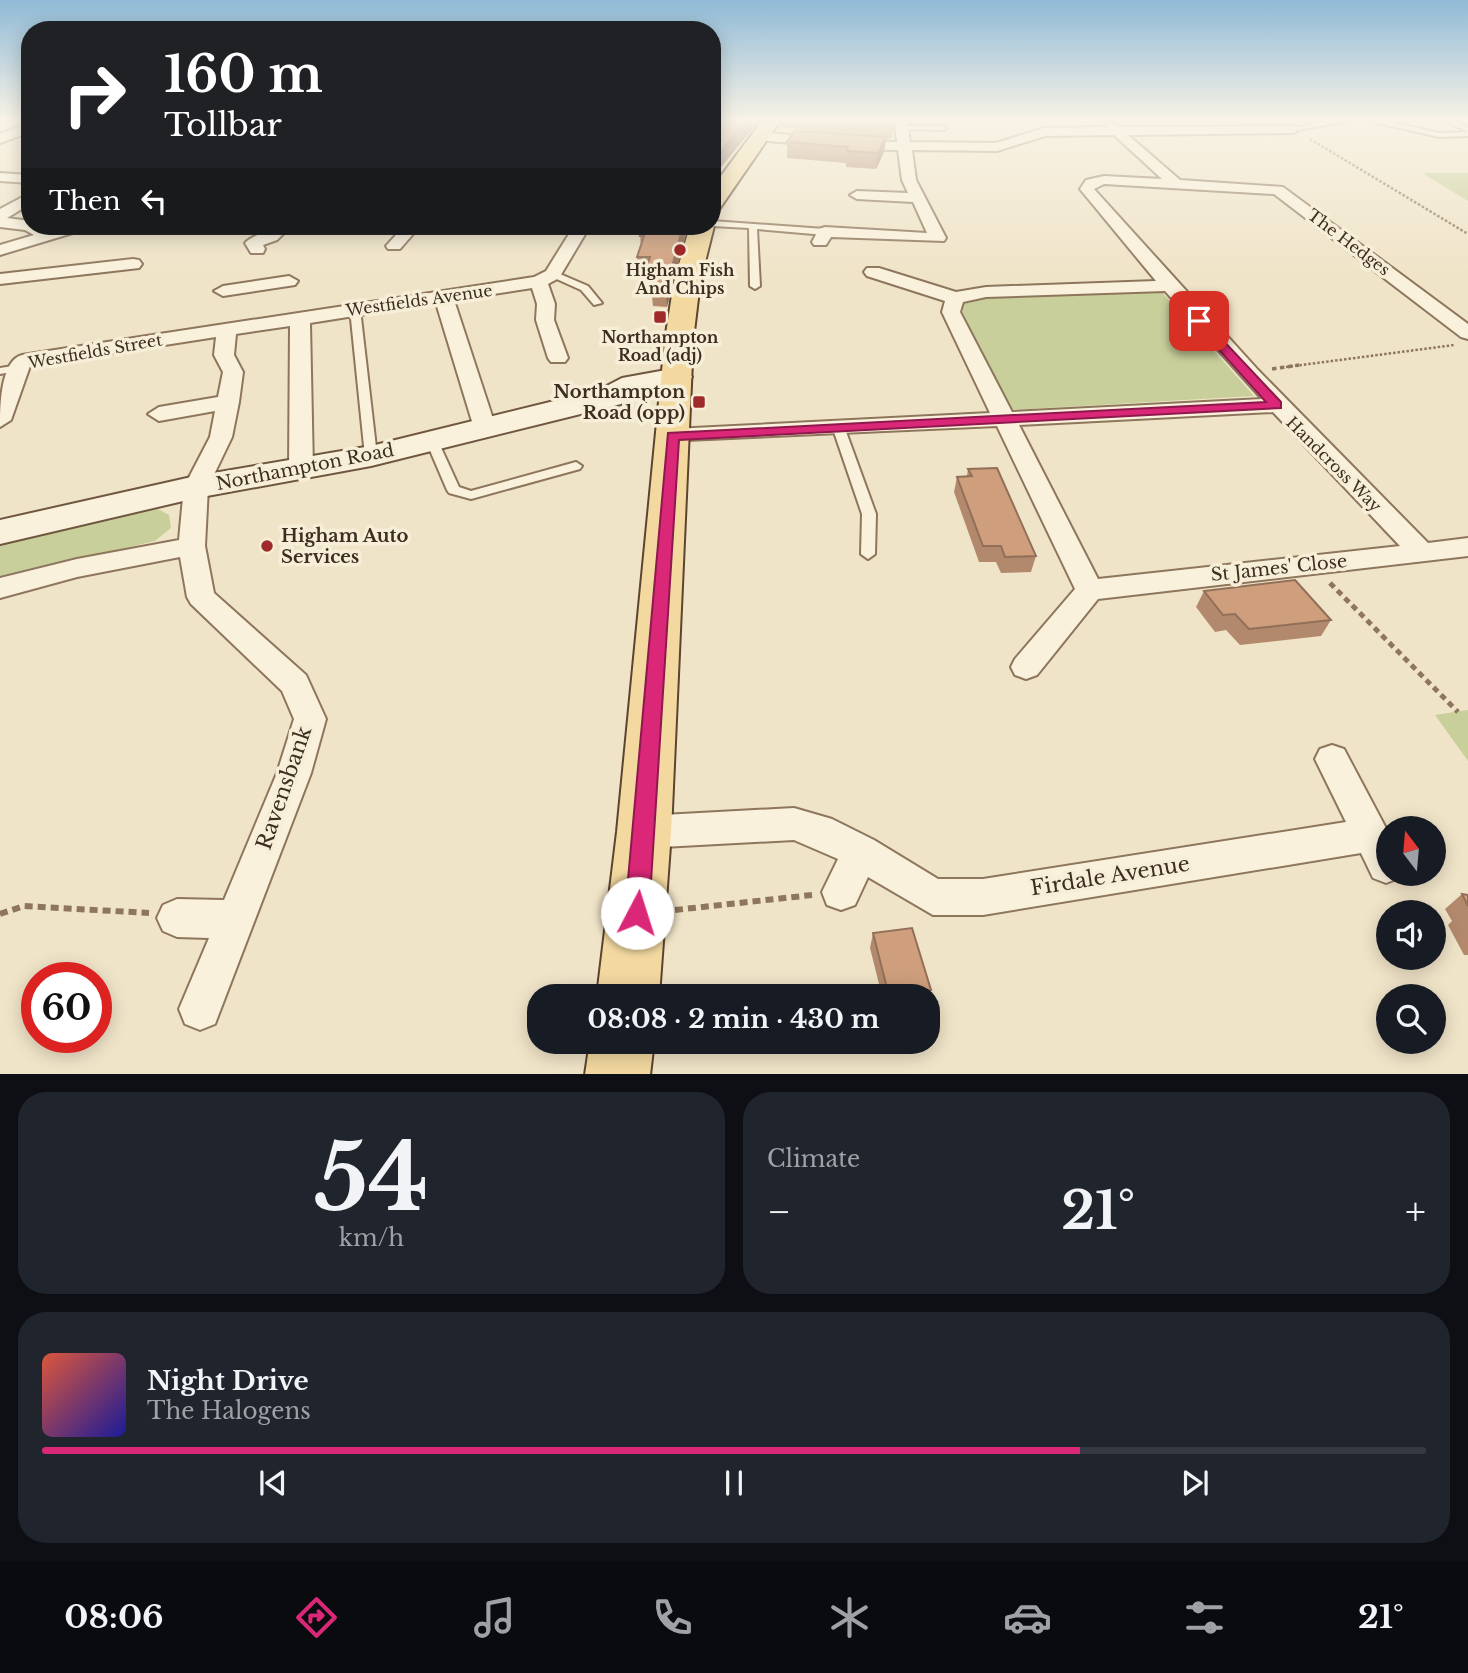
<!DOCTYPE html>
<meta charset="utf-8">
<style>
:root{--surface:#171b24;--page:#20242c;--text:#f1f3f6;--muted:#9ea1a6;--line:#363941;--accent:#db2777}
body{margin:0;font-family:"Libre Baskerville",serif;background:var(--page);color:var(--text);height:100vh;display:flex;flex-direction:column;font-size:26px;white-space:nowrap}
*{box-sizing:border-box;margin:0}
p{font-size:23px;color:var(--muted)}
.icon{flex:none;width:38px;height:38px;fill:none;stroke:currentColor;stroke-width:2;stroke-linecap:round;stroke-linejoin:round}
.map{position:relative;height:1074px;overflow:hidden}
.side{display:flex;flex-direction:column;gap:18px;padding:18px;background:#0d0f14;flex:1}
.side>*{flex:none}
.guide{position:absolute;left:21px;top:21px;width:700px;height:214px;border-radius:28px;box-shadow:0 4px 18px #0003;background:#202124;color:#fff;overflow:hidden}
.needle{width:46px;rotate:344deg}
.tools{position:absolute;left:1376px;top:816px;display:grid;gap:14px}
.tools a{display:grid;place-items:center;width:70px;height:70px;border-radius:50%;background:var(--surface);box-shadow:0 4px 18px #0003;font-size:35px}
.speed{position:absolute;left:21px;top:962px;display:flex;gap:14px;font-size:35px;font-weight:700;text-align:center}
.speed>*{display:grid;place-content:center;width:91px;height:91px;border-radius:50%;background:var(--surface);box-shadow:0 4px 18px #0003;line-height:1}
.speed .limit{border:10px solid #d22;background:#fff;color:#111}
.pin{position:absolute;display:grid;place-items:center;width:60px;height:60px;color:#fff;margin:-30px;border-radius:14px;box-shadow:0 4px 10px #0006}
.me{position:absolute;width:77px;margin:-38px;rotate:5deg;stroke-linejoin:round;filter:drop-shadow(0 0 5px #0008)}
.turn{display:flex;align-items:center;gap:24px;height:147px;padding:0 28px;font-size:32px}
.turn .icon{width:91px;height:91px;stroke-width:2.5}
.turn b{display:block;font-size:49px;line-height:60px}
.then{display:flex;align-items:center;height:66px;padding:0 28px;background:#0003;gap:14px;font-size:26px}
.big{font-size:52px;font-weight:700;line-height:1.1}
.side .widget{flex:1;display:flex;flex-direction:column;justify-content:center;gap:10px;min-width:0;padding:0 24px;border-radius:28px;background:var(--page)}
.side .dial{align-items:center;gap:0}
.dial b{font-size:91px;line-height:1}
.song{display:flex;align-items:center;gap:21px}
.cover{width:84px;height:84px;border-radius:10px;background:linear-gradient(135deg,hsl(10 70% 55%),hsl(240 70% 35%))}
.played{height:7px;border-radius:4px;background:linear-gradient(90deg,var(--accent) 75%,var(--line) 75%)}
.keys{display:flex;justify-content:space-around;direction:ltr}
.heat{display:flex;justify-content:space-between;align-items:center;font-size:38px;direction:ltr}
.side .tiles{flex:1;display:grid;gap:18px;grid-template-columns:1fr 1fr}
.widget:last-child{grid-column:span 2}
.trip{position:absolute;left:527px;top:984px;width:413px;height:70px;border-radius:28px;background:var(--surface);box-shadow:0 4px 18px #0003;font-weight:700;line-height:70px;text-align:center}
.tabs{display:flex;height:112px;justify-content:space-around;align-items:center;background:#090b0e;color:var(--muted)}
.tabs .icon{width:49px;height:49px}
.tabs .current{color:var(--accent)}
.tabs b{font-size:32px;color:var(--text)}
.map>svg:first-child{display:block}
.green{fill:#c9cf9b}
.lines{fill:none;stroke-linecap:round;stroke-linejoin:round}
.service-casing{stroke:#8d765c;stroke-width:4}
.minor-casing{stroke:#8d765c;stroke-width:4}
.secondary-casing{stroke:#6f573f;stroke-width:4}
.primary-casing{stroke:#5b4430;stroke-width:4}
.path-far3{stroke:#8d765c;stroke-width:2.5;stroke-dasharray:2.5 2;stroke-linecap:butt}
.path-far2{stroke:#8d765c;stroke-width:3.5;stroke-dasharray:4.5 3.5;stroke-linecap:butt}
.path-far1{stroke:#8d765c;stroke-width:5;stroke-dasharray:6 4.5;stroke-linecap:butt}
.path{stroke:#8d765c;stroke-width:6;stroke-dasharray:8 5;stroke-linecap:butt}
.service{fill:#faf1dc;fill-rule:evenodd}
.minor{fill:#faf1dc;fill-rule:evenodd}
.secondary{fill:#faf1dc;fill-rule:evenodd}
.primary{fill:#f3d9a0;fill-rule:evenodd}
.wall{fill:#b2896c}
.shaded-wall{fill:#916f58}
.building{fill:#cf9f7d;stroke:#916f58;stroke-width:2}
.route{fill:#db2777;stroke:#8e194d;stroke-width:2}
.poi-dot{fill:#9e2a2b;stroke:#f7eed8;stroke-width:2.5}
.labels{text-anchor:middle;stroke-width:7;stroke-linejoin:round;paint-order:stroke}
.far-street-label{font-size:16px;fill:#3d2e20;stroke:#f7eed8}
.far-poi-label{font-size:16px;font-weight:bold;fill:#3d2e20;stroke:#f7eed8}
.poi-label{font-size:18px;font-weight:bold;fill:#3d2e20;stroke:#f7eed8;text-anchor:end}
.street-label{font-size:18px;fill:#3d2e20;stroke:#f7eed8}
.near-street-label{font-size:21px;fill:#3d2e20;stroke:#f7eed8}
</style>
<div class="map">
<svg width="1468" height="1075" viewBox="0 0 1468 1075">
<rect width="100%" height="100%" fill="#f0e4c8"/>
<path class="green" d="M1422,173H1468V201Z
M1161,291L1254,396L1011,410L963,313V300L987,296Z
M158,509L169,515L171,528L155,541L0,578V542Z
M1468,710V761L1435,715Z"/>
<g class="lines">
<g class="service-casing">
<path id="service" d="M1328,121H1347L1292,131L1289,129Z
M1370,121H1384L1439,133L1468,132L1445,121H1454L1468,128V136L1439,137Z
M898,126H944L947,128L944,130L900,129Z
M712,221L825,229L829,232L825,235L757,229L760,286L755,289L750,286L749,228L712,226Z
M553,271L588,286L602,303L594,305L581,290L550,276V272Z
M355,306L360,309L377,456L371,460L365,456L350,309Z
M19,365L23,366V370L0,374V368Z
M839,425L845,429L876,514L875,554L868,559L861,554L862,514L833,429Z
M432,437L438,441L459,487L471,491L576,462L582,466L580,469L471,499L449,493L447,490L426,441Z"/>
</g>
<g class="minor-casing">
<path id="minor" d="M895,121H907L910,142L996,143L1044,128L1106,127L1111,122L1120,127L1296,126V132L1292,133L1128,135L1180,180L1283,187L1468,324V339L1461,337L1274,194L1104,184L1094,189L1258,370L1428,543L1468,538V556L1098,599L1037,675L1026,679L1015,675L1011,667L1015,659L1075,589L997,426L665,441L662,436L665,431L673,429L990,413L942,312L945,301L867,276L864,272L867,268H879L956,292L986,287L1156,281L1080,189L1086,180L1104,176L1162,179L1114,135L1045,136L997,151L912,150L916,180L946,238L944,241L831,237L826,245H814L812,242L819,229L825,227L927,233L913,202L857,199L850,195L857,191L908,193L902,180L898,150L848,149L760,140L754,136L760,132L848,141L897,142ZM1165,291L1262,399L1012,412L960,312L963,302L986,297ZM1273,412L1400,546L1098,579L1019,425Z
M30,123V132L0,143V134Z
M0,173L30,175V183L0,181Z
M30,193V204L7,218L30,221V226L49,230L64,226H88L86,229L0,255V245L34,235L25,230L0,227V209Z
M274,226H291L277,240L263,245L265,249L263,253H251L245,243C252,235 265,234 274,226Z
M404,226H420L400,249H388L386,246Z
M574,226H590L559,278L548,284L555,304L554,320L568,358L565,362H551L548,358L536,320L537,304L532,288L454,300L496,428L493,433L485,435L474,428L436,303L310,323L313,470L309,475H293L289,470L290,326L236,334L234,355L243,372L239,402L232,437L208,487L205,546L214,593L306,675L326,719L311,773L215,1024L200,1030L185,1024L179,1009L209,938L177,937L163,931L157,918L163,905L177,899L224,900L277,773L294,719L282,691L191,604L187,597L180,557L77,577L0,598V578L77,559L179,540L184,487L210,437L215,411L159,421L148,414L159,407L218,397L223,372L214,355L216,337L30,366L11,420L0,427C0,408 0,361 22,355L534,277L546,271Z
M133,259L139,260L142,264L139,268L0,284V274Z
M289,276L298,281L295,285L223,296L214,291L223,286Z
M1332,745L1344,749L1388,832V873H1401L1399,878L1386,883L1373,878L1361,853L983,915H933L868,877L855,905L841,910L827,905L822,892L838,859L794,840L644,848L631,844L626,832L631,820L644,816L794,808L832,819L874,840L938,879H983L1346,822L1315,759L1320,749Z"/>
</g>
<g class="secondary-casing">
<path id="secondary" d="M677,368L688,371L692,377L688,383L642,393L621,404L371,466L196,498L0,544V520L196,476L371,446L599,390L622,378Z"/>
</g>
<g class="primary-casing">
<path id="primary" d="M762,121H780L720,208L712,210V188Z
M712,224L714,226L700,282L693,340L671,832L659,996H597L617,832L665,340L674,282L690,226Z
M590,1041H654L650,1075H585Z"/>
</g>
<path class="path-far3" d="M1310,139L1468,234
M1286,367L1454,345"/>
<path class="path-far2" d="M1272,369L1299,365"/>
<path class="path-far1" d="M1330,583L1458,712"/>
<path class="path" d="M675,910L812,895
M0,914L24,906L149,913"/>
<use href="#service" class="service"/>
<use href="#minor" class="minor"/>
<use href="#secondary" class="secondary"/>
<use href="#primary" class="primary"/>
</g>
<path class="wall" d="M712,121H759L721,167H712Z
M779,121H894L892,136L890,139H886L884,152L876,169L846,167V163L787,158V142L802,131V129L779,127Z
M1179,121H1245L1181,123Z
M645,226H688L667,307L653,306L652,297H644L642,279L644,275H638L637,257L641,246L640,236Z
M968,469L1036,556L1031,572L1001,573L996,562H979L954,492L957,477L967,476Z
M1204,591L1331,620L1321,636L1240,645L1226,630L1215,632L1196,607Z
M1462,894L1468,895V955H1464L1448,925L1452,921L1445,909Z
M873,933L931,990L928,999V996H882L870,948Z"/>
<path class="shaded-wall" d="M746,121H759L721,167V150Z
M893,121H894L892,136L890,139Z
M886,137L884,152L876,169L878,153Z
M683,226H688L667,307L666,289Z"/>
<path class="building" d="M712,121H746L721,150L712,149Z
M847,121H893L892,123Z
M795,131L886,137L878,153L847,151L848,147L787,142Z
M645,226H683L666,289L652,288L654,279H642L650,257H637L644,236H640Z
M997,468L1036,556L1005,557L1001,546H983L957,477L972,476L968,469Z
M1295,580L1331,620L1249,629L1235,614L1223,615L1204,591Z
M1462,894L1468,895V906Z
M912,928L931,990L889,996L873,933Z"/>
<linearGradient id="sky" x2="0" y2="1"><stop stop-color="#8fbad6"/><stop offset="0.44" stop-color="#f8f3e6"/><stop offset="1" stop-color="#f8f3e6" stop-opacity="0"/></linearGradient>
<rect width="1468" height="272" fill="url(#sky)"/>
<path class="route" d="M1195,319H1203L1281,402V408L679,440L649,913L646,921L637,925L629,921L625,913L668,433L1266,402L1195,323Z"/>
<g class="poi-dot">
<circle cx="680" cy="250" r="7"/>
<rect x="653" y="310" width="14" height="14" rx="3.5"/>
<rect x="692" y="395" width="14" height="14" rx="3.5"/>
<circle cx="267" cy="546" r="7"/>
</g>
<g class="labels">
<g class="far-street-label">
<text transform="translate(1349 242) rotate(37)" y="6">The Hedges</text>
<text transform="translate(419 300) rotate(-8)" y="6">Westfields Avenue</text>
<text transform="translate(95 351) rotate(-10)" y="6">Westfields Street</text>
<text transform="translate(1334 464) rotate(45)" y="6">Handcross Way</text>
</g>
<g class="far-poi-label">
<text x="680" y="276">Higham Fish<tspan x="680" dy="18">And Chips</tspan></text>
<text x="660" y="343">Northampton<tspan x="660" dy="18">Road (adj)</tspan></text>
</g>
<g class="poi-label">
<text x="685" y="398">Northampton<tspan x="685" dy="21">Road (opp)</tspan></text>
<text x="281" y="542" text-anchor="start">Higham Auto<tspan x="281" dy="21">Services</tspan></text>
</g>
<g class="street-label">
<text transform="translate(305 467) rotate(-11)" y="6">Northampton Road</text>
<text transform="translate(1279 568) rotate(-6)" y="6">St James' Close</text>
</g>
<g class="near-street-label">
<text transform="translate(284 788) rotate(-71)" y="7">Ravensbank</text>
<text transform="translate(1110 876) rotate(-9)" y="7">Firdale Avenue</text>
</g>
</g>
</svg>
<div class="tools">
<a><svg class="needle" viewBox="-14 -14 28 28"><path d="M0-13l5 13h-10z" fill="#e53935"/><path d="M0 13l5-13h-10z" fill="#9ea1a6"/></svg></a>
<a><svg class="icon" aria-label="sound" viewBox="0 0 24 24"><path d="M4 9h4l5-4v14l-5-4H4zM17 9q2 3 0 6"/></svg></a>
<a><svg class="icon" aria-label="search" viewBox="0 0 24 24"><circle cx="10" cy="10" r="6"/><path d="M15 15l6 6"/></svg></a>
</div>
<div class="speed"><div class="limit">60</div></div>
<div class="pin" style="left:1199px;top:321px;background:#d93025"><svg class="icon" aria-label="arrive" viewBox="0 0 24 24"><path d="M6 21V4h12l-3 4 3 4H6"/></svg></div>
<svg class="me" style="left:637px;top:913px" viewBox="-20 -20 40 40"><circle r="19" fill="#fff"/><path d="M0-13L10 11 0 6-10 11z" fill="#db2777"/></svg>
<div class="trip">08:08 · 2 min · 430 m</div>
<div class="guide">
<div class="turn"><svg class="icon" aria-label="right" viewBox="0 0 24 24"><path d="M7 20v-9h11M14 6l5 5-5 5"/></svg><div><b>160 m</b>Tollbar</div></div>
<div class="then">Then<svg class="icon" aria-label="left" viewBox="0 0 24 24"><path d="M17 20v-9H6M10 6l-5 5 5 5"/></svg></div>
</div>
</div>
<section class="side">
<div class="tiles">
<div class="widget dial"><b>54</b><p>km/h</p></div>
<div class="widget"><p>Climate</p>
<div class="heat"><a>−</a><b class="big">21°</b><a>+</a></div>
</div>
<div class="widget">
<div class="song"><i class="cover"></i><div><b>Night Drive</b><p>The Halogens</p></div></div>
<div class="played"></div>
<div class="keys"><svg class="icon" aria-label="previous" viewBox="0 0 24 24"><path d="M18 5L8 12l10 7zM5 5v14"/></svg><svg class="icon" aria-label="pause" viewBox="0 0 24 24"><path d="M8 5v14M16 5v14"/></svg><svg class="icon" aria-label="next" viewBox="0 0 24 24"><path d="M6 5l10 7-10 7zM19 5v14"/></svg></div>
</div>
</div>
</section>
<nav class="tabs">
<b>08:06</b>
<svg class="icon current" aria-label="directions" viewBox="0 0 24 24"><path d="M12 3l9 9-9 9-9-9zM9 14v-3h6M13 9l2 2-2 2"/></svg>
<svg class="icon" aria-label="music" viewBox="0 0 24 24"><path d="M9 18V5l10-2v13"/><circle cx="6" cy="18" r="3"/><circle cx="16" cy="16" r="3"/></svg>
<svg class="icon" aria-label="phone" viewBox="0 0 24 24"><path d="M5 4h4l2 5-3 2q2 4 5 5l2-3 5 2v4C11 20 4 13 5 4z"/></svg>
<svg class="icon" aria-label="climate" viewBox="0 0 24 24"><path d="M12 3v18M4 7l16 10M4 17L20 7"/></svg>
<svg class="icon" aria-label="car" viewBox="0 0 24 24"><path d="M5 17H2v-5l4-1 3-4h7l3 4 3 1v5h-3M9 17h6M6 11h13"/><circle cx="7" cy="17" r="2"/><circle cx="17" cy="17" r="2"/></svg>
<svg class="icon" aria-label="filters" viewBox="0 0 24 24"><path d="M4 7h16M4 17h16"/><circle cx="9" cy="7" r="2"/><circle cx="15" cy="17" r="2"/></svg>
<b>21°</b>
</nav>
